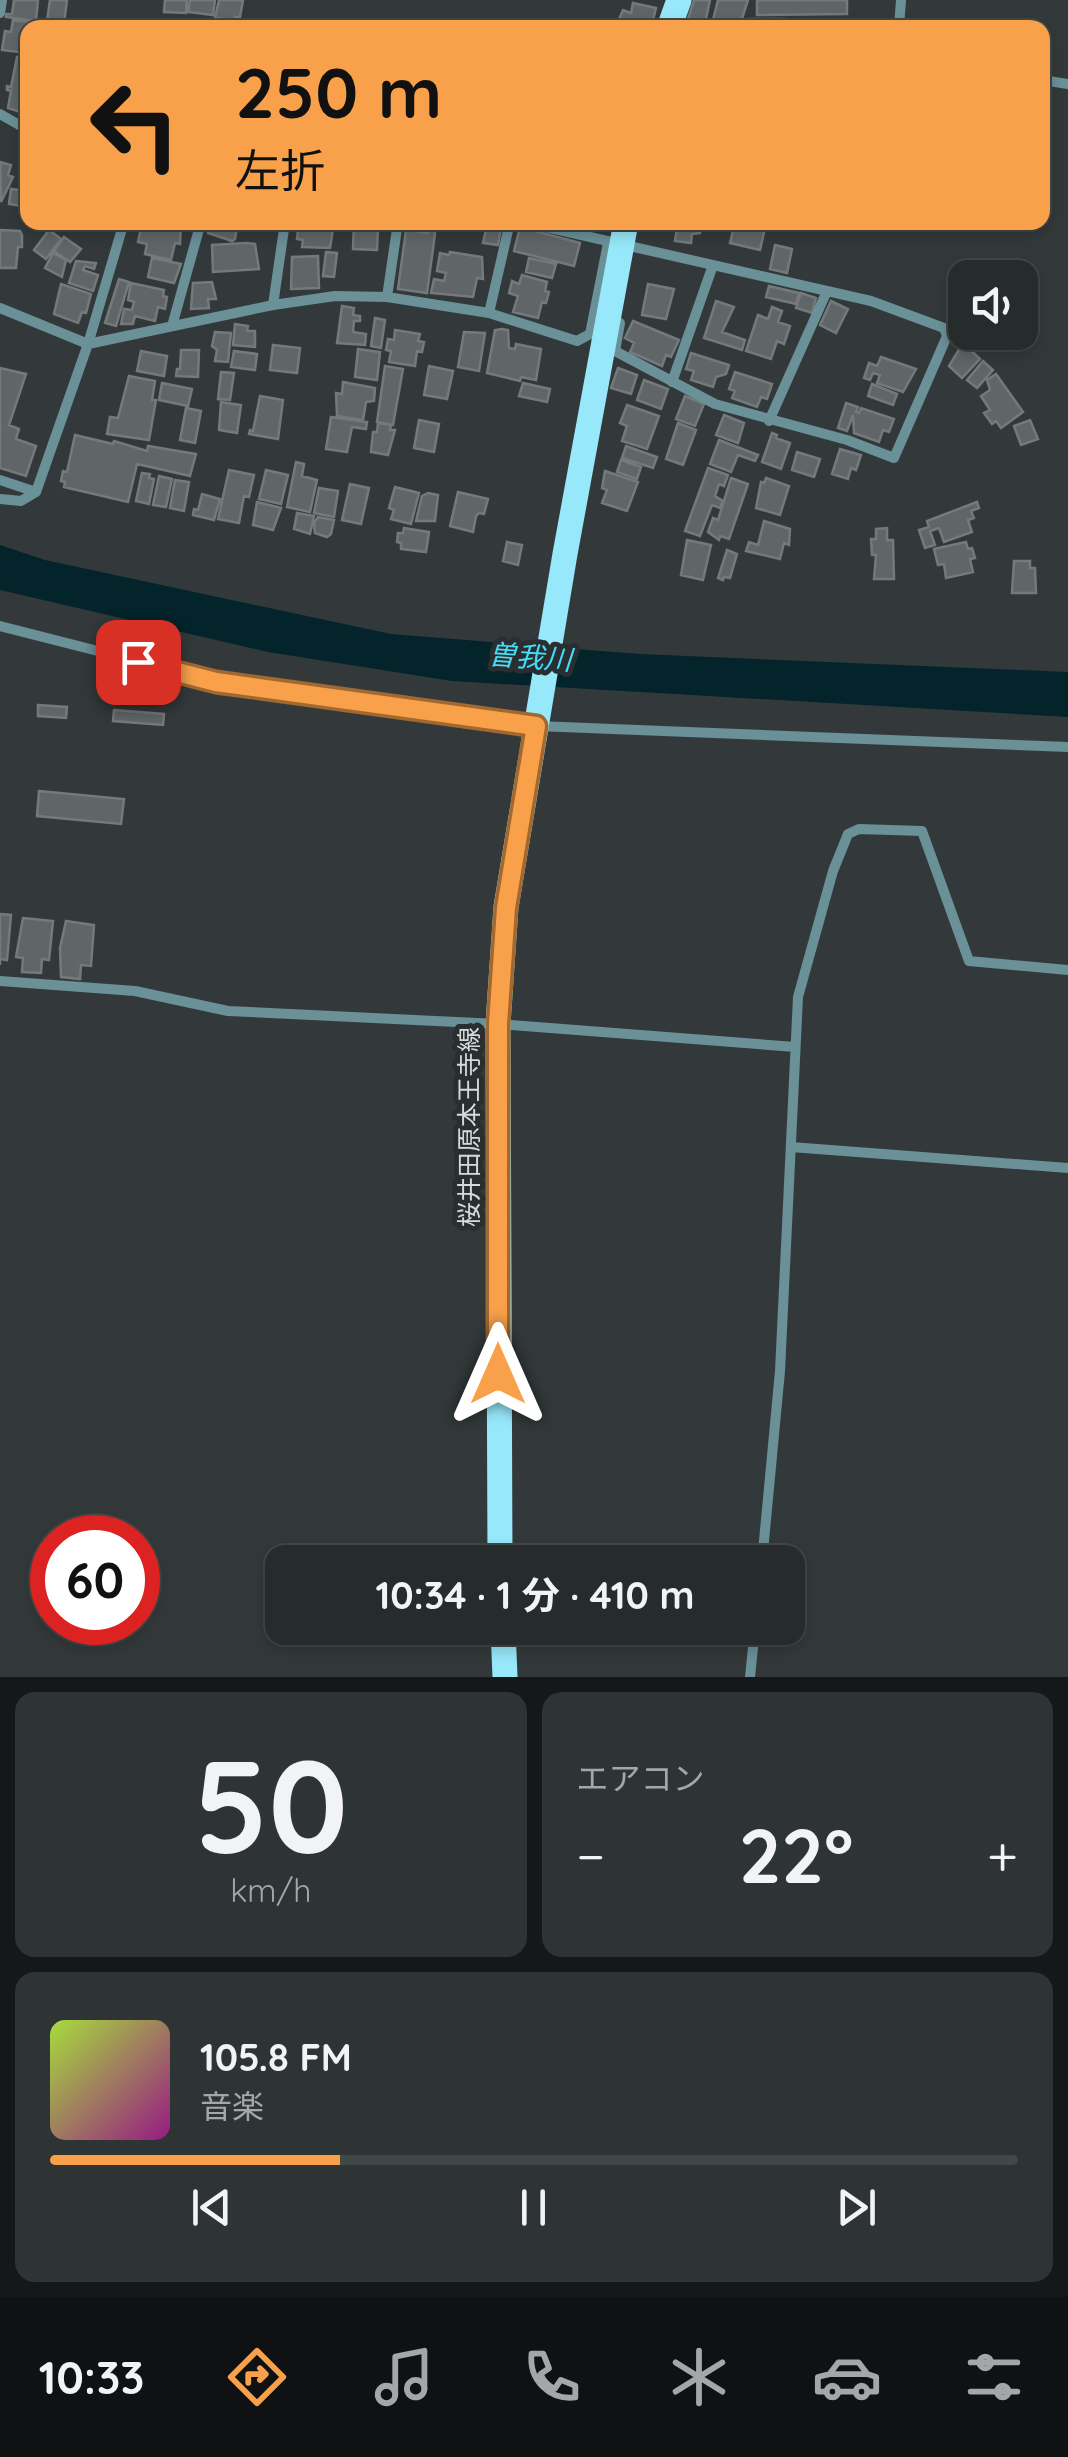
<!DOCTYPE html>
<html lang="ja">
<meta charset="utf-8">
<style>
:root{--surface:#262b2c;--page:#2e3334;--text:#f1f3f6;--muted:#a4a7a9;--line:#424748;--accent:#f8a14a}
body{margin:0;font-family:Quicksand,"Noto Sans JP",sans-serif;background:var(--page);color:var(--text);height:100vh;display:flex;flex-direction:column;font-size:38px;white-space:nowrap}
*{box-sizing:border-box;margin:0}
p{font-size:32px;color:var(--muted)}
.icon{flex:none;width:55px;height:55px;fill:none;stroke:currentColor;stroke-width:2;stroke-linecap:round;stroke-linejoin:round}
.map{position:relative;height:1677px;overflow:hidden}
.details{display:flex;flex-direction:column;gap:15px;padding:15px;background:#151818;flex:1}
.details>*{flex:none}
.top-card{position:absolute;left:20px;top:20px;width:1030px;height:210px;border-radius:20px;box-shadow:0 5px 15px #0003,0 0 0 2px var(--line);background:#f8a14a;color:#111;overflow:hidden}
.tools{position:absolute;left:948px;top:260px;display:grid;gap:20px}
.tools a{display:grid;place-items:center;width:90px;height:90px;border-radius:20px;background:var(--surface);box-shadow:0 5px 15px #0003,0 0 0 2px var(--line);font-size:50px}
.speed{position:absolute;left:30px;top:1515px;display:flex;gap:20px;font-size:50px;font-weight:700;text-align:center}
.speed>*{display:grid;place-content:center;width:130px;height:130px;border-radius:50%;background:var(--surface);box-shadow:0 5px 15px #0003,0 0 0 2px var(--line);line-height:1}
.speed .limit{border:15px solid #d22;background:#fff;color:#111}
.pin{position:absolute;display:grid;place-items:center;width:85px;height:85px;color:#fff;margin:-42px;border-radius:20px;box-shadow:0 5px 15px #0006}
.me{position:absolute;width:110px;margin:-55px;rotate:0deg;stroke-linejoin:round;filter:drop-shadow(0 0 8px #0008)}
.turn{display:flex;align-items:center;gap:35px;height:210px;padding:0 50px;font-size:45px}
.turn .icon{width:130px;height:130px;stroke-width:2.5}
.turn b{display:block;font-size:70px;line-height:85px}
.big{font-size:75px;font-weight:700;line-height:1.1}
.details .card{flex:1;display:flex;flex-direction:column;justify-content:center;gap:15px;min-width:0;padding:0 35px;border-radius:20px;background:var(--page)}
.details .dial{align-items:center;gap:0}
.dial b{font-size:130px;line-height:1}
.song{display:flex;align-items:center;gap:30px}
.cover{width:120px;height:120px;border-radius:15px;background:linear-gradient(135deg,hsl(80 70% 55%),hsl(310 70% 35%))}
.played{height:10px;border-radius:5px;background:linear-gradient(90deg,var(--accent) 30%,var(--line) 30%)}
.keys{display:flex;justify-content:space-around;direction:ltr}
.heat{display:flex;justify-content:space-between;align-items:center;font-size:55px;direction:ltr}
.details .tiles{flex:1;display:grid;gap:15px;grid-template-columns:1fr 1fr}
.card:last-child{grid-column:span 2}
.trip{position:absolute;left:265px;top:1545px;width:540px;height:100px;border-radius:20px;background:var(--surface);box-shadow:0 5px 15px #0003,0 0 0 2px var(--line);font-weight:700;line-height:100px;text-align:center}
.dock{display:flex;height:160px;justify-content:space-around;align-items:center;background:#0f1112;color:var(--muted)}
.dock .icon{width:70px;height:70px}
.dock .active{color:var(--accent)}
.dock b{font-size:45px;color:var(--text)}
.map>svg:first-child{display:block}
.water{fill:#03242a}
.building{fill:#606667;stroke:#747a7c;stroke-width:2.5}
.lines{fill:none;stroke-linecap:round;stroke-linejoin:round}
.minor{stroke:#6a9098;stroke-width:10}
.primary{stroke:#97e8fa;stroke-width:25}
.route-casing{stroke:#a16930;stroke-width:25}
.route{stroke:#f8a14a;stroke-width:18}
.labels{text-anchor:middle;stroke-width:10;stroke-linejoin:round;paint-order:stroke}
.street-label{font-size:25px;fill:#d6dada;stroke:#292f30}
.water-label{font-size:28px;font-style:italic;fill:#46dcf7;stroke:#292f30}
</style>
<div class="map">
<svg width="1068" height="1677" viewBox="0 0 1068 1677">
<rect width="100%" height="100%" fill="#33393a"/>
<path class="water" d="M0,545L45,560L391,634L639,654L1068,672V717L452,681L268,652L0,590Z"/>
<path class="building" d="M14,0H38L36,21L6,17V14H12Z
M50,0H67L64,24L47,21Z
M165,0H187L186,13L164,12Z
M190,0H215L213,15L188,12Z
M219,0H243L240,17H235V20L215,18Z
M694,0H710L704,28H685Z
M718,0H748L739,28H711Z
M757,0H847V14L757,15Z
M633,3L656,8L653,20L649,19L647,28H615L623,10L631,13Z
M749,19H785V28H749Z
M13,20L39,23V28H28V53L2,50L5,31L11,32Z
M17,57L28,59L26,114L8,108L11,91L7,90V86L11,87Z
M0,162L11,165L8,175L13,177L1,202Z
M11,189L28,191V207L9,204Z
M146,222H181L180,244L175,243L171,260L145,254L147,244L138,242L141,228L148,230Z
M211,222H238L235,239L232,241L208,233Z
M299,222H330L329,229H333L330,248L302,247L303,240L297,239Z
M354,222H382L381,228H378L377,250L353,249Z
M678,222H702L700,233L692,234L691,243L675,241Z
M735,222H771L769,229L765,228L760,250L730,243Z
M487,225L501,228L498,245L483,243Z
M520,227L580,243L574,266L514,251Z
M428,228L434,229L435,234L427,293L398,289L406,230L428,233Z
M0,230L20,231L22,235V247H18L16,268H0Z
M49,230L61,239L46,259L34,250Z
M64,237L81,249L70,262L54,251Z
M246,243L255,244L259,269L213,272L212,245Z
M775,245L792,249L787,273L770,269Z
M326,252L337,253L334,277L323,276Z
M450,252L482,257L483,279L477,278L473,297L431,293L434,279L444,281L446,273L437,271L440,253L449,255Z
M53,253L66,260L62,277L45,268Z
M318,256L319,288L291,289L292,257Z
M152,258L181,264L174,283L148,277Z
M529,258L556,264L552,278L526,272Z
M76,261L96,263L94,269L85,266L83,270L98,275L93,291L69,283Z
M522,275L547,282L545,291L549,292L546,303L542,302L538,318L513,312L518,296L509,293L512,281L519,284Z
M119,279L129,282L116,326L105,323Z
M212,282L216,299H208L209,308L191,309L193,283Z
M131,283L164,290L163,296L167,297L165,309L158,307L155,321L135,316L133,324H121L124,309L132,310L134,302L128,300Z
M61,284L91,294L86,313L82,312L78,323L54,314Z
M648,284L674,289L666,319L642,315Z
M769,286L799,293L796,304L766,297Z
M801,293L816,298L812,313L796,308Z
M716,301L734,307L722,332L745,340L742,350L704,338Z
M831,301L848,309L836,333L820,325Z
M342,306L354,308L353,315L360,316V321H354L353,332L366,334L365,345L337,343Z
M772,307L782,311L778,322L790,326L784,344L777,341L771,359L746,351L758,315L768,319Z
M375,318L385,320L381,348L371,346Z
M633,321L679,340L671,357L666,355L662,366L630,352L634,343L625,338Z
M235,324L248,326L247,331H255V347L233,345Z
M502,329L508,330L509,348L515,349L516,344L541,349L536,380L521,377L520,381L487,373L495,330Z
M395,330L420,334L418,341L424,342L422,352L417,351L415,366L389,362L391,351L386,350L388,339L394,340Z
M215,332L231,333L228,362L215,361L217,350L212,346Z
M464,332L485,333L479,371L458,367Z
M963,343L980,359L962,378L949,366Z
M273,345L300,348L297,373L270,370Z
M358,349L380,352L377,380L355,377Z
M181,350H199L198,377L176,376L177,369H180Z
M141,351L167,356L164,376L137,371Z
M234,351L257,354L255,370L231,367Z
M691,353L729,365L726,374L716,377L713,387L691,380L694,371L686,369Z
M881,357L916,369L903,392L877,383L880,375L873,373L870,380L864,378L869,363L877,366Z
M983,361L993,370L977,388L967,380Z
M385,366L403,369L393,425L377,422Z
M429,366L453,371L447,399L424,395Z
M0,368L26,374L9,425L19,429L16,439L36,446L26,476L0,468Z
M618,368L637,375L631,394L611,388Z
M221,372L234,373L230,400L218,399Z
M735,372L772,384L767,399L761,397L757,407L732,398L735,391L729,389Z
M996,374L1023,412L1001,428L996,421L992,424L984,413L990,410L981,396L990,390L987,380Z
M129,376L155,381L152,400H156L149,440L107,434L110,417L118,418Z
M644,380L668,389L661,409L637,400Z
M343,382L375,388L374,401L366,402L363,420L337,416L336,393L342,394Z
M162,383L192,389L188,406L159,400Z
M523,383L550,389L547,402L519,396Z
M872,384L897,394L893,405L868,396Z
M260,396L283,400L278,439L249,434L250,430L253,431Z
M685,396L704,404L695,426L676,419Z
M221,402L241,405L237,433L219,430Z
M846,403L858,407L856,412L859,413L861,408L894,419L889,432L883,430L879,442L854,433L853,415L847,431L838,428Z
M627,405L659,416L647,449L622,441L627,426L620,423Z
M186,408L201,411L195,443L180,440Z
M724,415L744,423L738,443L716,435Z
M331,417L367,422L366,429L352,427L347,452L326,449Z
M419,420L439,424L434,452L414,448Z
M1030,420L1038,439L1021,445L1014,426Z
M378,423L391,425L390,430H395L388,455L371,452L373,432H377Z
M678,423L696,430L683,465L666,459Z
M772,433L777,435L776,438L790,443L781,469L762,462Z
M75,435L113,444L114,441L147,451L148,446L196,454L190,476L137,464L128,502L64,487L65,482L61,481L63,471L67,472Z
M719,440L758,455L755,461L738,455L731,472L710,464Z
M626,446L657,457L653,468L622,458Z
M840,449L861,455L856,470L851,468L848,479L832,474Z
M797,452L820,459L814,477L792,470Z
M621,460L641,467L637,479L617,472Z
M296,462L304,464L302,476L317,480L310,512L287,507Z
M708,468L728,475L724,486L719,484L715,496L723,501L720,508L712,505L700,536L685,531Z
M229,470L254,475L249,497L244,496L239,523L218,519Z
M266,470L288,475L281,504L259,499Z
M605,471L638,482L627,511L602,503L607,490L602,488Z
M142,473L150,474L149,478L154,479L149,504L136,501Z
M159,476L172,479L166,507L153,505Z
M731,478L748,484L729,539L720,536L719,540L708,532L713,518L718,520Z
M766,478L789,486L780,515L756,508L761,482L764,483Z
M175,480L189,482L184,511L170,508Z
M350,484L369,488L361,524L342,520Z
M395,487L419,493L411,524L391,519L394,510L389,508Z
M319,488L338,491L334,517L314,513Z
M458,492L488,499L484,514L479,513L476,516L473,532L450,526Z
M428,493L438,495L435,521H416L422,496Z
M202,494L220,499L214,520L193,515L194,509L198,510Z
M257,502L281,508L273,530L253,525Z
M977,502L979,508L971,511L974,518L968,520L972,532L944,542L939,528L930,531L935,545L925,548L919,530L929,527L927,521Z
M297,513L314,516L310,534L294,529Z
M318,517L334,520L331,534L327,537L315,533L314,523Z
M764,521L790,529L789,545L784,543L780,559L746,551L749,542L758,545Z
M404,528L429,532L426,552L401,549V543L397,542L398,533H403Z
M887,528V540H893L894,579H874L876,555H872L871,539H876V529Z
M687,540L711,545L703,580L681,575Z
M507,542L522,545L518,565L503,561Z
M966,542L968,549L972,548L975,558L970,559L973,572L946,578L944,564L938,565L934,549Z
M727,550L737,554L730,578L724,577L723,580L718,578Z
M1014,561H1030V568H1035L1036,593H1012Z
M38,705L67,707L66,718L38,716Z
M114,710L164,714L163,725L113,721Z
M39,791L124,799L121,824L37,816Z
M0,914L11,915L7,960L0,959V965Z
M23,918L53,921L49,960L42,959L41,973L22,972L23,958L16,957Z
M66,921L94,925L91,966L81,965L80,979L61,977L60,948Z"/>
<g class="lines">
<path class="minor" d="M0,13L2,0
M899,28L901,0
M1042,80L1068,84
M0,114L28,130
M524,222L871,301L944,328L947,336L894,458L847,440L715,404L615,351L620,323
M387,297L398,222
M273,305L285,222
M0,308L88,344L273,305L335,296L387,297L489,313L577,341L590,334L608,243
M489,313L510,222
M172,326L201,222
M672,382L713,265
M769,421L827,291
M0,480L36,492
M0,499L21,501L36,492L88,344L124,222
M0,626L216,681L537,726L1068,747
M0,981L135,991L228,1011L498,1024L795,1047
M791,1147L1068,1168
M762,1562L780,1371L798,997L833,871L848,834L859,829L922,831L969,961L1068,970
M750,1677L755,1628"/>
<path class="primary" d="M669,28L679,0
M500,1562L498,1024L506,907L565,554L626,222
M503,1628L505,1677"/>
</g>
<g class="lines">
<g class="route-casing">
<path id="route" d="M138,662L216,682L536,726L506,908L498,1024V1374"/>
</g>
<use href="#route" class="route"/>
</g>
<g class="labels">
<g class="street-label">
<text transform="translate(469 1127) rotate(-90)" y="9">桜井田原本王寺線</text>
</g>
<g class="water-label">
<text transform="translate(530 657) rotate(4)" y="10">曽我川</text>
</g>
</g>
</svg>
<div class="tools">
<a><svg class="icon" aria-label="sound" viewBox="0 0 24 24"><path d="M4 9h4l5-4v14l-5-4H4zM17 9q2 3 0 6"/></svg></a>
</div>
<div class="speed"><div class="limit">60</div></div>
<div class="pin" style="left:138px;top:662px;background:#d93025"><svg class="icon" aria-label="arrive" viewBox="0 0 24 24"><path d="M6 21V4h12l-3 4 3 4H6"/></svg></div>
<svg class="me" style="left:498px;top:1374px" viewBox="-20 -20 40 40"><path d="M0-17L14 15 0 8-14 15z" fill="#f8a14a" stroke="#fff" stroke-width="4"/></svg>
<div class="trip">10:34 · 1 分 · 410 m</div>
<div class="top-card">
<div class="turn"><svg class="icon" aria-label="left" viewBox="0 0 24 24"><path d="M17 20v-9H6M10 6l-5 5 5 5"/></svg><div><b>250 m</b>左折</div></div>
</div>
</div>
<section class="details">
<div class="tiles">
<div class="card dial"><b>50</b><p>km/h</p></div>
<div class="card"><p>エアコン</p>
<div class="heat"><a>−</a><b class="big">22°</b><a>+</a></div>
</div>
<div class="card">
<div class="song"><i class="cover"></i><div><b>105.8 FM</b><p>音楽</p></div></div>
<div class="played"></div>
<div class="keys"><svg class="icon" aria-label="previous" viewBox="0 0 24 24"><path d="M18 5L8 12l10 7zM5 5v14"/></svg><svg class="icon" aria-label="pause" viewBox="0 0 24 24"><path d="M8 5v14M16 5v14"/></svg><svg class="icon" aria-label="next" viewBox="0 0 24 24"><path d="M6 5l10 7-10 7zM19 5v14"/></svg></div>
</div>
</div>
</section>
<nav class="dock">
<b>10:33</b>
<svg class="icon active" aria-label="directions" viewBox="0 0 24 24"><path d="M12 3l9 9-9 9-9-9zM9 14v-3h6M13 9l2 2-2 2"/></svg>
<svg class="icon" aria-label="music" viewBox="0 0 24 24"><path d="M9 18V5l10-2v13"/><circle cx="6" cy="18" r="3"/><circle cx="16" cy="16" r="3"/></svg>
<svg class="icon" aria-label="phone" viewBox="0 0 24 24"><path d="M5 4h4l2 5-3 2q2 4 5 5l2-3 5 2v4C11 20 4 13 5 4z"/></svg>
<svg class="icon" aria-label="climate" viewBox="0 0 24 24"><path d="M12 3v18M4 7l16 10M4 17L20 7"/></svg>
<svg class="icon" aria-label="car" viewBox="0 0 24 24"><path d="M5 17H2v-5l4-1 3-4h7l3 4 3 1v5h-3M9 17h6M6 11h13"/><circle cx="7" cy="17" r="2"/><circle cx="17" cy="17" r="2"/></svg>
<svg class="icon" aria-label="filters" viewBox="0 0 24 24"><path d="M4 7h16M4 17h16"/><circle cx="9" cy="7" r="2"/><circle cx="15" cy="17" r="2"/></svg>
</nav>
